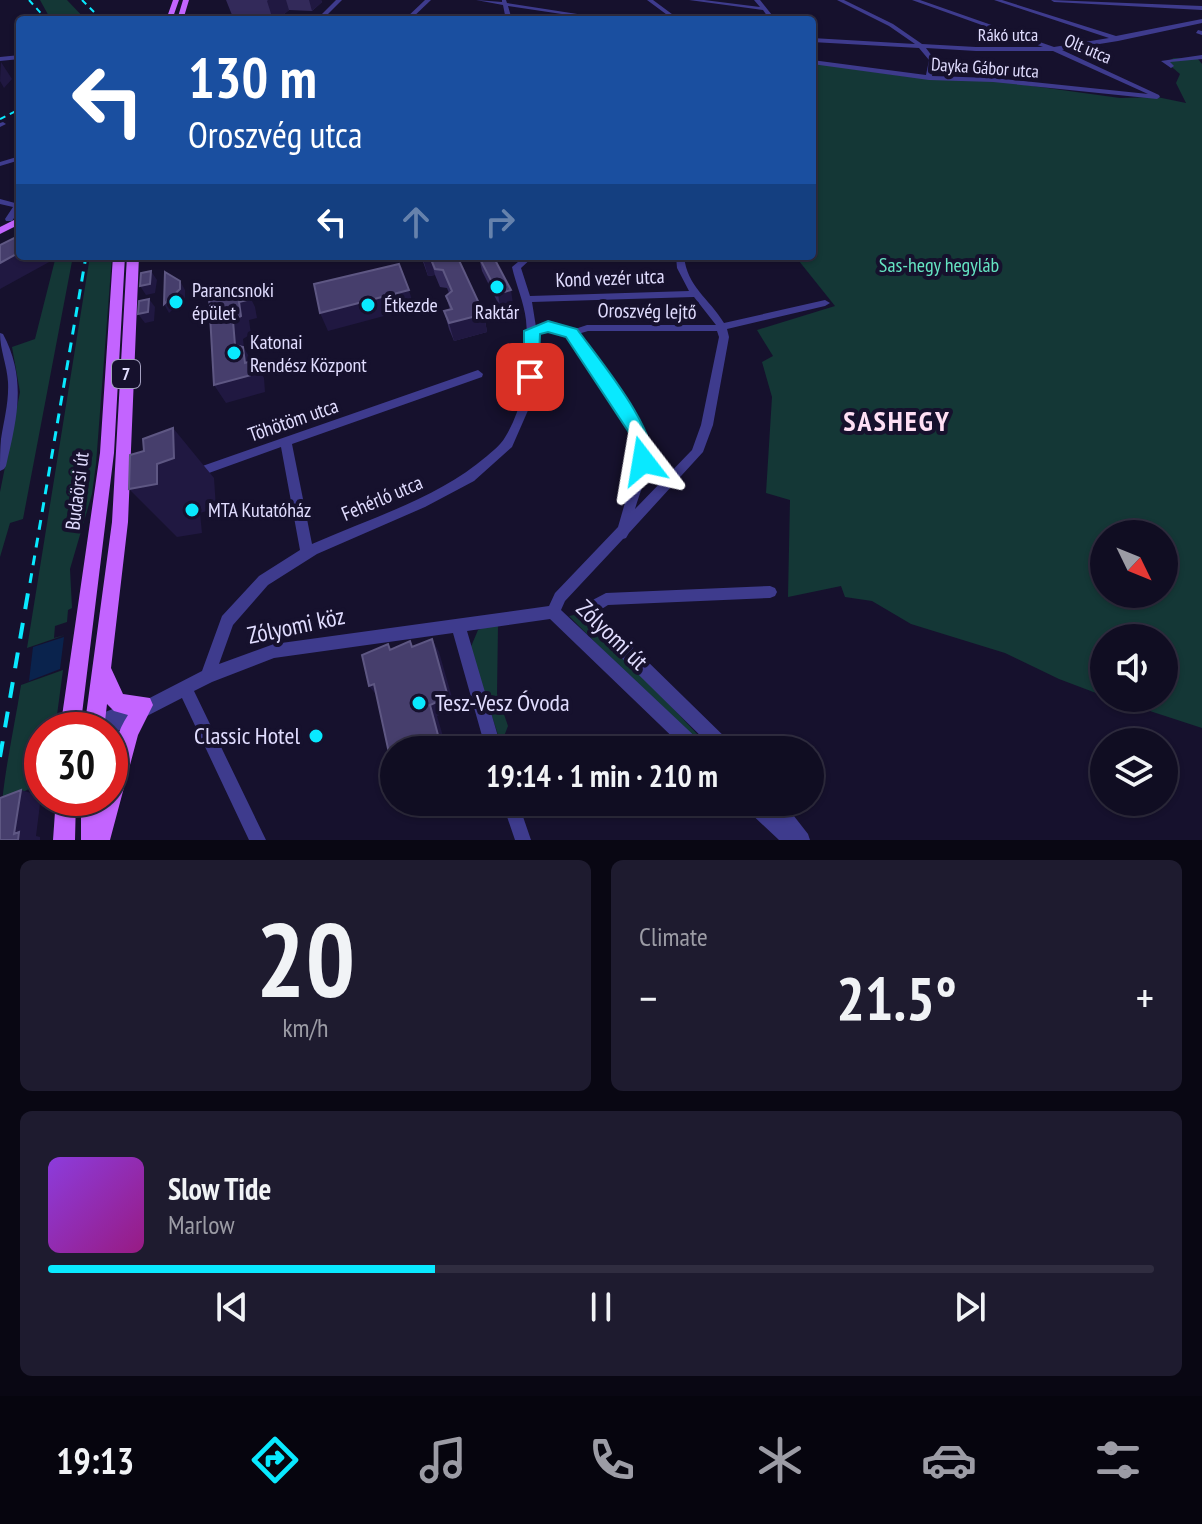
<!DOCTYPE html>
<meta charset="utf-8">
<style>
:root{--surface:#100d22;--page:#1e1b2f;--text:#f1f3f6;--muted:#9c9ca5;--line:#302d40;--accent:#09e9ff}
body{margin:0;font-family:"PT Sans Narrow",sans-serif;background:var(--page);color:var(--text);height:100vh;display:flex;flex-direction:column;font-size:30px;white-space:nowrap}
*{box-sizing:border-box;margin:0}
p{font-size:26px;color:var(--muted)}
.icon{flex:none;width:44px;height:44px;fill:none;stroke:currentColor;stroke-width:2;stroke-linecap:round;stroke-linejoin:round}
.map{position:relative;height:840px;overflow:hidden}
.side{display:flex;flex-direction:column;gap:20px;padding:20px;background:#090713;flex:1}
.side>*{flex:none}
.banner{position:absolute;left:16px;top:16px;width:800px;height:244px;border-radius:8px;box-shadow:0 2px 6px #0004,0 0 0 2px var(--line);background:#1a4fa0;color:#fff;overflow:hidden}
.needle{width:52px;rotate:133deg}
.fabs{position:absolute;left:1090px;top:520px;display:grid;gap:16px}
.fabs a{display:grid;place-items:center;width:88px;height:88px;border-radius:50%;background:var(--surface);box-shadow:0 2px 6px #0004,0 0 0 2px var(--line);font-size:40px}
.speed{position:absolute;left:24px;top:712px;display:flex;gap:16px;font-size:40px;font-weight:700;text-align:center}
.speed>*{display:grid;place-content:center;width:104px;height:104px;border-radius:50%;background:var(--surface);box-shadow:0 2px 6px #0004,0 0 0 2px var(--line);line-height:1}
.speed .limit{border:12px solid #d22;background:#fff;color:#111}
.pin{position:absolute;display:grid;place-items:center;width:68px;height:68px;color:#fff;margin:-34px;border-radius:16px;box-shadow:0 4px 12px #0006}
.me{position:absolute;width:88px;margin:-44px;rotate:346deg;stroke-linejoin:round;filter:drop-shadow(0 0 6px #0008)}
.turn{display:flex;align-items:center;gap:28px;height:168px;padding:0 40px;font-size:36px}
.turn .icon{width:104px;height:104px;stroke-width:2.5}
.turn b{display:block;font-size:56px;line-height:68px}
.lanes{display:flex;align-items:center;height:76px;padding:0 40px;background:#0003;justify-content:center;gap:40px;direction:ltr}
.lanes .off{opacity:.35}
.big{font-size:60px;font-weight:600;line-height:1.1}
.side .widget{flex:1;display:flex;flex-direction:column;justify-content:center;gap:12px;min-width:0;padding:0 28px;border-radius:12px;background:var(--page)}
.side .dial{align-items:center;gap:0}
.dial b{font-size:104px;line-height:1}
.song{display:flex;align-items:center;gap:24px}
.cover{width:96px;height:96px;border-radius:12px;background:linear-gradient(135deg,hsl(270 70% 55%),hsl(310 70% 35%))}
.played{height:8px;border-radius:4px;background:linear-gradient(90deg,var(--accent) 35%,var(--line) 35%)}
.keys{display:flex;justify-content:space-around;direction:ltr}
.heat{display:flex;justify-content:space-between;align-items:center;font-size:44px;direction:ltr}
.side .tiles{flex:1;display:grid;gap:20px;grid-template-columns:1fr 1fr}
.widget:last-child{grid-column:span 2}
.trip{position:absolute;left:380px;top:736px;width:444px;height:80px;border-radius:40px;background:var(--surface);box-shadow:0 2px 6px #0004,0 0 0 2px var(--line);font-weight:600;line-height:80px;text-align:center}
.tab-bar{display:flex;height:128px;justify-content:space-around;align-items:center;background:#06050e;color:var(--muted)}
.tab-bar .icon{width:56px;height:56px}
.tab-bar .on{color:var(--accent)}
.tab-bar b{font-size:36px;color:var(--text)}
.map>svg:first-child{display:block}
.green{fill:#143736;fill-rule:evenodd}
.water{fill:#0a234d}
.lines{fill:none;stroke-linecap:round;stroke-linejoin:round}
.minor{fill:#3e3b8d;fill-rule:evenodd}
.major{fill:#c364ff;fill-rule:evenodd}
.rail-far2{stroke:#09e9ff;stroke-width:2;stroke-dasharray:6 5;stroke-linecap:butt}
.rail-far1{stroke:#09e9ff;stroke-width:3;stroke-dasharray:10 8;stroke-linecap:butt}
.rail{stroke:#09e9ff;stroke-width:4;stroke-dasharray:16 14;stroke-linecap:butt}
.wall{fill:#332a5a}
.shaded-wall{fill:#201841}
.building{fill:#463e6c;stroke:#5e5783;stroke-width:2}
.route{fill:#09e9ff;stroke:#0697a6;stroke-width:2}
.poi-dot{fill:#09e9ff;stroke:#16112d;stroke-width:3}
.labels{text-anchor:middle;stroke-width:8;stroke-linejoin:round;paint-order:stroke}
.far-street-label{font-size:18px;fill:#e1ddff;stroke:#16112d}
.shield{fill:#16112d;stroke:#a4a0c0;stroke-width:2}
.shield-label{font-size:18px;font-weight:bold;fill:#e1ddff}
.park-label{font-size:20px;fill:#65e4c2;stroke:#16112d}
.street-label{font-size:20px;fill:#e1ddff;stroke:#16112d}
.poi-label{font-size:20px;fill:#e1ddff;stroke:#16112d;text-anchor:start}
.near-street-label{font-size:24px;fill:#e1ddff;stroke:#16112d}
.near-poi-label{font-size:24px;fill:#e1ddff;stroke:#16112d;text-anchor:start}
.district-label{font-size:28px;font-weight:bold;letter-spacing:2px;fill:#ffdff4;stroke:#16112d}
</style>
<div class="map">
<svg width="1202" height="840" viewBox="0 0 1202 840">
<rect width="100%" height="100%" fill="#16112d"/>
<path class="green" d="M40,0H67L86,20H51Z
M1174,58L1198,59L1202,64V728L1110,698H1164V638H1104V696L1059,679L1005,653L911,624L872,601L845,597L841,586L788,597L790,500L766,493L772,397L762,362L773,356L757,330L835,306L795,256H812V63L903,76L1003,82L1120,98L1157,97L1186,103L1176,83L1180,74L1166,62ZM1104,534H1164V594H1104Z
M56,256H73L23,519L10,523L0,557V492L20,392L12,347L35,339Z
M90,256H112L96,464L92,494L70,569L72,608L68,610L67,622L55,626L54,638L65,635L27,648Z
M584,613L712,750H702L569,616Z
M490,625H498L497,694L508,726L501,744L470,649L478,630Z
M63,670L55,730H42V783L14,796L0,840C0,788 13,736 21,685Z"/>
<path class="water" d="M64,637L60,669L29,681L33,647Z"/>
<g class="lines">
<path class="minor" d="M336,0H342L322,20H316Z
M425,0H431L410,20H404Z
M476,0L502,2V0H506L507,3L616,20H602L508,6L512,20H506L503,5Z
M647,0H653L680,20H674Z
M689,0H704L760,7L754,0H760L776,20H770L763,10Z
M837,0H844L893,24L922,44L976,47H1043L912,0H920L1054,47L1109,38L994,0H1002L1116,36L1202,19V23L1118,41L1062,50L1159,95L1160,97L1157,99L993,82L929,80L812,64V60L926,75L929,60L919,48L812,42V38L915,44L889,26ZM926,48L976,51H1053L1148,94L993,78L932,76L935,60Z
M1051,0L1202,6V10L1054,2Z
M1198,30L1202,31V35L1196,33Z
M20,55V59L0,61V57Z
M1202,55V59L1170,62L1174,66L1171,68L1161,61Z
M0,123L3,122L6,124L0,127Z
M20,156V160L0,166V162Z
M0,199L15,203L20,200V209L12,221H6L5,219L13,207L0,204Z
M525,256H534L521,268L530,296L689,291L677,268L676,256H684C687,287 709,298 724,323L825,300L830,303L825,306L727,329L729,337L713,425L703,452L629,533L626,538L623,539L565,601L561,610L703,744L705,750H686L550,619L467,631L502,750H486L453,633L274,658L212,682L194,691L266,840H249L182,698L110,735V730H96L98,726L95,720L98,715L132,701L138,704L202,671L222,616L259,576L300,550L281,447L195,478L191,476L189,473L191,470L478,370L483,374L482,377L292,444L312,544C371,518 438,498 487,456C493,451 500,445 504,439C526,404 530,361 526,320C524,302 516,285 512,267ZM694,297L716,325H587L572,330L548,324L536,327L532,302ZM548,330L569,335L628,423L637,443V461L618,527L555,593L549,606L274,644L219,664L233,625L268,585L317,554L425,507L474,481L512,447L533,399L537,367V333ZM588,331H717L719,337L701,425L692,450L635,509C641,489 651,468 649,447C647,425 593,357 578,334Z
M0,333L3,334C27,379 17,419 6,466L4,469L0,471C0,460 0,449 1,439C4,420 9,402 8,382C7,365 0,350 0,333Z
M770,586L775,588L777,592L775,596L770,598L608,605L597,612L732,744L734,750H715L585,622L583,617L585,604L606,593Z
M502,802H518L531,840H515Z
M743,802H763L766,805L765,802H783L808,834L810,840H779L745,808Z"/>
<path class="major" d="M173,0H179L172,20H166Z
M183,0H189L183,20H177Z
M20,217V224L0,234V227Z
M113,256H125L114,453L80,730H60L100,453Z
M127,256H139L128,522L111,668L123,694L150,698L153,705L138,735L110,840H81V798H110C110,768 111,741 128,715L114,711L107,704L104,730H84L112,522Z
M56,798H76L75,840H53Z"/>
<path class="rail-far2" d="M29,0L47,20
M82,0L102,20
M0,119L20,109"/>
<path class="rail-far1" d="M30,583L86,256"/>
<path class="rail" d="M0,757L30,581"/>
</g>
<path class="wall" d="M226,0H321L322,2L312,11L289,10L277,20H234Z
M421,256H457L484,314L487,332L454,341L449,329L444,311L450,310L446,296L449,293L447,288L440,287L435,275L428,276Z
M479,257L513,304L500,307L482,271Z"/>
<path class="shaded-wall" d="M268,0H286L289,10L277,20H273L267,1Z
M309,0H321L322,2L312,11Z
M1,62L12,79L4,88L0,81Z
M20,252V256H47L51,261L0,289V263Z
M430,257L435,275L428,276L423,259Z
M151,271L157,280L155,293L146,295L140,286Z
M180,281L185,290V298L169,313L164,304Z
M246,289L255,307L257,318L249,320L251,334L243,339L244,348L254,365V360L264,378L265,392L226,403L214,385L235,345L233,321L239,302Z
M409,290L414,308L328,331L320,313Z
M511,290L513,304L500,307L498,294Z
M149,299L155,307L154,321L145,323L138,314Z
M484,314L487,332L454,341L449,323Z
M173,428L214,478L216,508L200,513L202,533L177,537L129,489L157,464Z
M432,639L439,652L455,708L437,716L447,750H442L430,705Z
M374,684L379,698L369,686Z
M21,790L41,796L36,836L40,837V840H18L14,834Z"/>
<path class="building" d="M20,235V252L0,263V245Z
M422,256H457L484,314L449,323L444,311L452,309L446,296L452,291L443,270L435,269L430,257L423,259Z
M485,256H493L511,290L498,294L479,257Z
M399,264L409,290L320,313L314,284Z
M151,271L150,284L140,286L141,273Z
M165,272L180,281V289L164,304Z
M246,289L247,300L239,302L241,316L233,321L235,345L243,347L245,363L254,360L255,374L214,385L209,297Z
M149,299L148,312L138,314L139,301Z
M173,428L174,458L157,464V484L129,489L130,455L144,451L143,439Z
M432,639L448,697L430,705L442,750H394V776L374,684L369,686L362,655L388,644L390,650L410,641L412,647Z
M21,790L14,834L19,832L18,840H0V798Z"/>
<path class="route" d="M548,321L577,329C596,356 664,436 650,466H636L630,434L566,337L548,332L540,334L538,377L536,381H524V331Z"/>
<g class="poi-dot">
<circle cx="497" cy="287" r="8"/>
<circle cx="176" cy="302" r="8"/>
<circle cx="368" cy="305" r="8"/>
<circle cx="234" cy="353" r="8"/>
<circle cx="192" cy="510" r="8"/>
<circle cx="419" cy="703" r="8"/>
<circle cx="316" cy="736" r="8"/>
</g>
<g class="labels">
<g class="far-street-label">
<text x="1008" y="41">Rákó utca</text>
<text transform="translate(1088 49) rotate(23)" y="6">Olt utca</text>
<text transform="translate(985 68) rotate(4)" y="6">Dayka Gábor utca</text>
</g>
<rect class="shield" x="112" y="360" width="28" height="28" rx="6"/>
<g class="shield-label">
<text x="126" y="380">7</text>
</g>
<g class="park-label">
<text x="939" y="272">Sas-hegy hegyláb</text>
</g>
<g class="street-label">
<text transform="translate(610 278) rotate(-2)" y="7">Kond vezér utca</text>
<text transform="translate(647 311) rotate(1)" y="7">Oroszvég lejtő</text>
<text transform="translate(293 420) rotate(-19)" y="7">Töhötöm utca</text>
<text transform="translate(77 491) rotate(-83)" y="7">Budaörsi út</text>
<text transform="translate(382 498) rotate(-23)" y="7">Fehérló utca</text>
</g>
<g class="poi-label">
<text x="192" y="297">Parancsnoki<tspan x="192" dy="23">épület</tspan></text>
<text x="384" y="312">Étkezde</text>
<text x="497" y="319" text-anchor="middle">Raktár</text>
<text x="250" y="349">Katonai<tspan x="250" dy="23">Rendész Központ</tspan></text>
<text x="208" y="517">MTA Kutatóház</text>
</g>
<g class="near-street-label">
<text transform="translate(296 626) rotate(-12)" y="8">Zólyomi köz</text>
<text transform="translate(612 635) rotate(44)" y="8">Zólyomi út</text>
</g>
<g class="near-poi-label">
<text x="435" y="711">Tesz-Vesz Óvoda</text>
<text x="300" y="744" text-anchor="end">Classic Hotel</text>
</g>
<g class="district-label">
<text x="897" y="431">SASHEGY</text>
</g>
</g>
</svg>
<div class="fabs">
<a><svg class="needle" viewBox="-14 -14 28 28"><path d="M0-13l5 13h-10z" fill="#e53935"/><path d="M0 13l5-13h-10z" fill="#9c9ca5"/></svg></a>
<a><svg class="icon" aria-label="sound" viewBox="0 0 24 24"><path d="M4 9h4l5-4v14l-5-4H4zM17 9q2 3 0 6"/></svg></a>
<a><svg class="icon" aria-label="layers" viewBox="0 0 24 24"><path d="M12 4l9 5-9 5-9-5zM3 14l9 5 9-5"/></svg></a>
</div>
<div class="speed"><div class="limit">30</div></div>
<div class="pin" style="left:530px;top:377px;background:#d93025"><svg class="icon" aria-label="arrive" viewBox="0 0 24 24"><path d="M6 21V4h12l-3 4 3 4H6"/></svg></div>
<svg class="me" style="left:643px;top:461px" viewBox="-20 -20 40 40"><path d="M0-17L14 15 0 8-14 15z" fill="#09e9ff" stroke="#fff" stroke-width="4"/></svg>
<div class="trip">19:14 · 1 min · 210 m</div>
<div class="banner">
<div class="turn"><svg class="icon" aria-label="left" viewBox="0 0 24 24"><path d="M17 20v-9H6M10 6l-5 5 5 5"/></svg><div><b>130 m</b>Oroszvég utca</div></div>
<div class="lanes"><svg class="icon" aria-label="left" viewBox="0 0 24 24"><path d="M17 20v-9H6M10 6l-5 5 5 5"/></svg><svg class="icon off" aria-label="ahead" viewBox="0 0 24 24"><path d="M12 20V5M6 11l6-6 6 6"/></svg><svg class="icon off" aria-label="right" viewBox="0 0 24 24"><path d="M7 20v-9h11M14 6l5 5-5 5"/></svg></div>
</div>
</div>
<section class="side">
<div class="tiles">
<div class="widget dial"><b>20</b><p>km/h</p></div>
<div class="widget"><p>Climate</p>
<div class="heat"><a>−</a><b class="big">21.5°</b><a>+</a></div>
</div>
<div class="widget">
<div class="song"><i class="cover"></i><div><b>Slow Tide</b><p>Marlow</p></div></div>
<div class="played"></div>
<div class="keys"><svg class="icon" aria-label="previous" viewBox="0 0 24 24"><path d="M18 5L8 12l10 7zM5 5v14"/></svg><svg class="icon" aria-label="pause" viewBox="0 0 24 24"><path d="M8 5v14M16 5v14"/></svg><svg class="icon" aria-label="next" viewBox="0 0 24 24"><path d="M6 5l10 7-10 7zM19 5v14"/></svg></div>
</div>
</div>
</section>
<nav class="tab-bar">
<b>19:13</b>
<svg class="icon on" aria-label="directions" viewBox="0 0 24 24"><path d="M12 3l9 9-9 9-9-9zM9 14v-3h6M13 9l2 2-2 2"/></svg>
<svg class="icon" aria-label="music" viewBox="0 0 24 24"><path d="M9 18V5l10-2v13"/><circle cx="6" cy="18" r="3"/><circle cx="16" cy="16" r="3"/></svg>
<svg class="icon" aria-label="phone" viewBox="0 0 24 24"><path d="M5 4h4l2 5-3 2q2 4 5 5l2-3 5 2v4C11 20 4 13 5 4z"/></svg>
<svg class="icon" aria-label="climate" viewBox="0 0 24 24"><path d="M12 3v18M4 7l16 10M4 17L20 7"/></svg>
<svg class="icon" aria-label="car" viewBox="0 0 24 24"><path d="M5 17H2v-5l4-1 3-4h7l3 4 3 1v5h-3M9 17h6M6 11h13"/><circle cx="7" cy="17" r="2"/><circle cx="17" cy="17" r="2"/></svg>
<svg class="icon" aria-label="filters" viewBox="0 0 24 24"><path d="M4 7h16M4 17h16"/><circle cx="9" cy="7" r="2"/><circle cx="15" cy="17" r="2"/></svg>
</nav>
